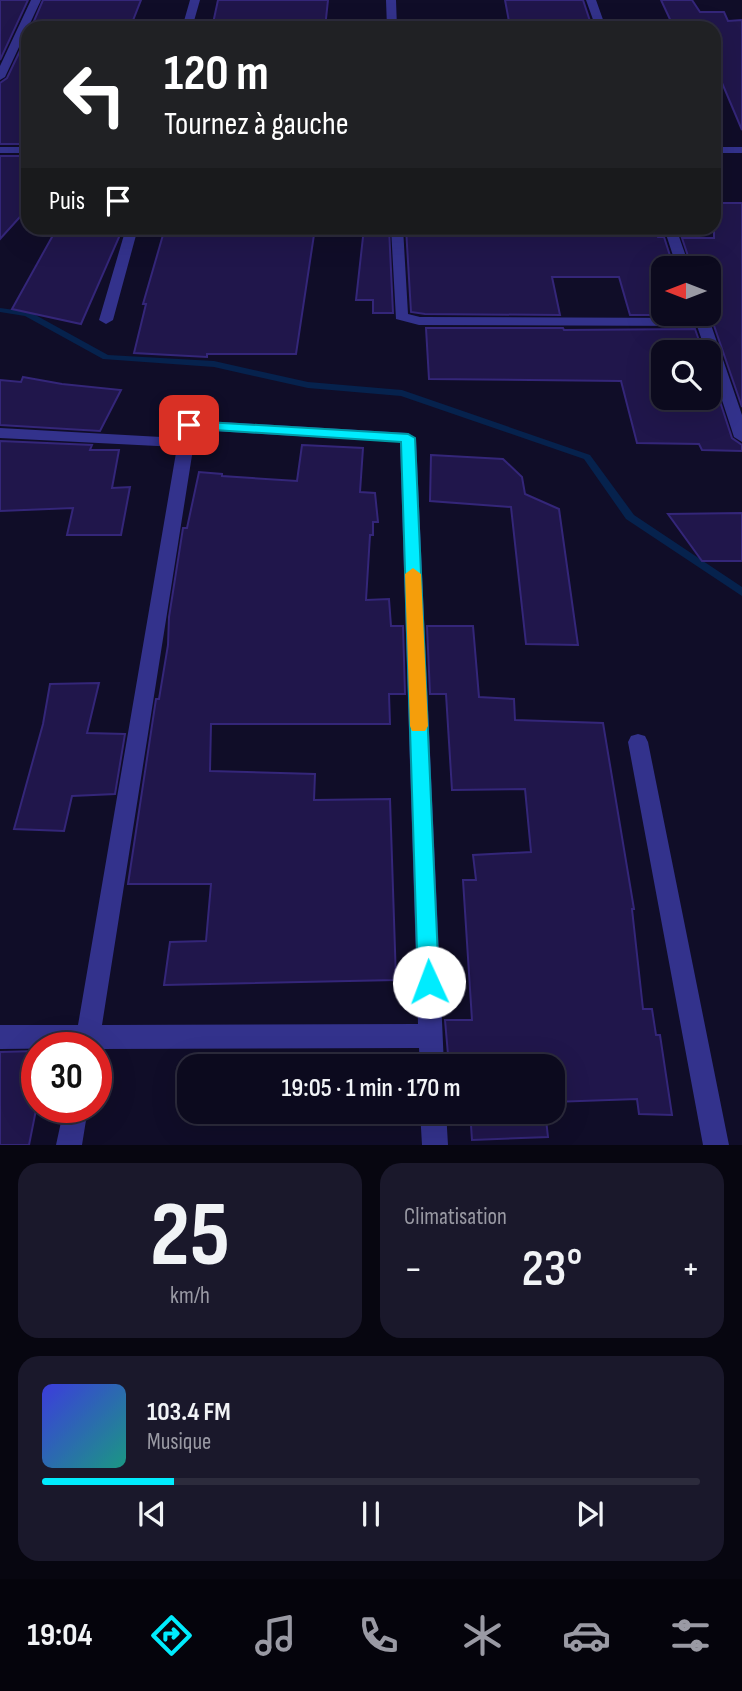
<!DOCTYPE html>
<html lang="fr">
<meta charset="utf-8">
<style>
:root{--surface:#0c0a1e;--page:#1a182b;--text:#f1f3f6;--muted:#9a9aa4;--line:#2c2b3c;--accent:#00ecfe}
body{margin:0;font-family:"Sofia Sans Condensed",sans-serif;background:var(--page);color:var(--text);height:100vh;display:flex;flex-direction:column;font-size:26px;white-space:nowrap}
*{box-sizing:border-box;margin:0}
p{font-size:23px;color:var(--muted)}
.icon{flex:none;width:38px;height:38px;fill:none;stroke:currentColor;stroke-width:2;stroke-linecap:round;stroke-linejoin:round}
.map{position:relative;height:1145px;overflow:hidden}
.sheet{display:flex;flex-direction:column;gap:18px;padding:18px;background:#070610;flex:1}
.sheet>*{flex:none}
.hud{position:absolute;left:21px;top:21px;width:700px;height:214px;border-radius:21px;box-shadow:0 7px 28px #0002,0 0 0 2px var(--line);background:#202124;color:#fff;overflow:hidden}
.needle{width:46px;rotate:270deg}
.fabs{position:absolute;left:651px;top:256px;display:grid;gap:14px}
.fabs a{display:grid;place-items:center;width:70px;height:70px;border-radius:14px;background:var(--surface);box-shadow:0 7px 28px #0002,0 0 0 2px var(--line);font-size:35px}
.speed{position:absolute;left:21px;top:1032px;display:flex;gap:14px;font-size:35px;font-weight:700;text-align:center}
.speed>*{display:grid;place-content:center;width:91px;height:91px;border-radius:50%;background:var(--surface);box-shadow:0 7px 28px #0002,0 0 0 2px var(--line);line-height:1}
.speed .limit{border:10px solid #d22;background:#fff;color:#111}
.pin{position:absolute;display:grid;place-items:center;width:60px;height:60px;color:#fff;margin:-30px;border-radius:14px;box-shadow:0 4px 10px #0006}
.me{position:absolute;width:77px;margin:-38px;rotate:358deg;stroke-linejoin:round;filter:drop-shadow(0 0 5px #0008)}
.turn{display:flex;align-items:center;gap:24px;height:147px;padding:0 28px;font-size:32px}
.turn .icon{width:91px;height:91px;stroke-width:2.5}
.turn b{display:block;font-size:49px;line-height:60px}
.then{display:flex;align-items:center;height:66px;padding:0 28px;background:#0003;gap:14px;font-size:26px}
.big{font-size:52px;font-weight:600;line-height:1.1}
.sheet .widget{flex:1;display:flex;flex-direction:column;justify-content:center;gap:10px;min-width:0;padding:0 24px;border-radius:21px;background:var(--page)}
.sheet .dial{align-items:center;gap:0}
.dial b{font-size:91px;line-height:1}
.song{display:flex;align-items:center;gap:21px}
.cover{width:84px;height:84px;border-radius:10px;background:linear-gradient(135deg,hsl(240 70% 55%),hsl(170 70% 35%))}
.played{height:7px;border-radius:4px;background:linear-gradient(90deg,var(--accent) 20%,var(--line) 20%)}
.keys{display:flex;justify-content:space-around;direction:ltr}
.heat{display:flex;justify-content:space-between;align-items:center;font-size:38px;direction:ltr}
.sheet .tiles{flex:1;display:grid;gap:18px;grid-template-columns:1fr 1fr}
.widget:last-child{grid-column:span 2}
.trip{position:absolute;left:177px;top:1054px;width:388px;height:70px;border-radius:21px;background:var(--surface);box-shadow:0 7px 28px #0002,0 0 0 2px var(--line);font-weight:600;line-height:70px;text-align:center}
.dock{display:flex;height:112px;justify-content:space-around;align-items:center;background:#05040c;color:var(--muted)}
.dock .icon{width:49px;height:49px}
.dock .current{color:var(--accent)}
.dock b{font-size:32px;color:var(--text)}
.map>svg:first-child{display:block}
.lines{fill:none;stroke-linecap:round;stroke-linejoin:round}
.stream{fill:#06224d;fill-rule:evenodd}
.building{fill:#20164b;stroke:#342679;stroke-width:2}
.minor{fill:#33328c;fill-rule:evenodd}
.route{fill:#00ecfe;stroke:#0099a5;stroke-width:2}
.slow{fill:#f59e0b}
</style>
<div class="map">
<svg width="742" height="1145" viewBox="0 0 742 1145">
<rect width="100%" height="100%" fill="#100d28"/>
<g class="lines">
<path class="stream" d="M0,308L30,312L108,355L214,361L308,382L402,390L590,455L634,515L742,587V596L626,519L584,459L401,396L308,388L214,367L103,359L25,316L0,312Z"/>
</g>
<path class="building" d="M0,0H28L0,60Z
M43,0H141L130,28H31Z
M218,0H328L325,28H212Z
M505,0H583L592,27H510Z
M661,0H692L700,12H724L728,21L742,20V130L714,64V28H674Z
M28,34V144H0V83L7,78Z
M0,156H28V208L0,239Z
M714,203H742V407L709,311V268H692L682,238H714Z
M57,228H123L81,324L12,309Z
M165,228H315L296,354H207V357L134,353L146,304H143Z
M364,228H389L393,313H373V300H356Z
M406,228H655L658,237H664L674,268H663V313L691,315H630L619,277H552L560,315L425,314L411,312Z
M426,328H563L564,330L695,329L703,352H663V397H709V368L732,438L742,445V451L702,450L699,444L637,443L621,381L429,379Z
M23,377L62,384L121,390L100,431L0,425V380L21,382Z
M0,441L92,445L90,450H119L112,488L130,487L121,535H67L73,508L0,511Z
M302,445L363,448L360,492L375,493L378,522H373V535H370L366,600L389,599L391,626H403L405,694H389L390,724H211L210,771L315,774L314,800L390,799L396,980L164,985L170,942L206,941L211,884H128L156,699H159L168,645L169,617L183,528H187L199,472L222,474V476L297,481Z
M431,455L503,459L522,477L525,494L559,509L578,645L526,644L511,507L430,501Z
M742,513V561H702L668,514Z
M427,626H473L479,697L514,699L515,720L603,723L634,909H632L643,1009H652L656,1035H660L672,1115L639,1114L637,1099L553,1102V1066H449L445,1020H472L463,880H476L473,855L531,852L525,789L452,790L446,694H430Z
M99,683L87,733L125,734L115,794L72,796L64,831L14,829L43,724L50,684Z
M37,1051V1105L29,1145H0V1052Z
M470,1111H545L548,1137L472,1140Z"/>
<g class="lines">
<path class="minor" d="M31,0H41L5,77L0,80V66Z
M190,0H200L192,28H182Z
M386,0H396L397,28H387Z
M586,0H596L606,28H596Z
M0,147H28V153H0Z
M714,147H742V153H714Z
M126,228H138L113,320L106,324L99,320Z
M391,228H403L408,314L420,317L695,318L693,313H707L742,415V442L734,437L709,360V352H706L697,326L419,325L396,319Z
M664,228H676L690,268H677Z
M189,420L408,433L416,438L444,1066H420L419,1048L98,1049L96,1053V1048L0,1049V1025H78L177,447L0,438V428L179,438L181,425ZM196,430L400,442L418,1024L102,1025Z
M638,734L645,736L648,742L729,1145H703L628,742L631,736Z
M64,1108H88L82,1145H56Z
M420,1111H446L448,1145H422Z"/>
</g>
<path class="route" d="M189,421L408,434L415,438L439,982L436,989L429,992L421,989L418,982L401,442L184,428L182,425Z"/>
<path class="slow" d="M413,568L421,574L428,726L425,731H412L410,726L405,574Z"/>
</svg>
<div class="fabs">
<a><svg class="needle" viewBox="-14 -14 28 28"><path d="M0-13l5 13h-10z" fill="#e53935"/><path d="M0 13l5-13h-10z" fill="#9a9aa4"/></svg></a>
<a><svg class="icon" aria-label="search" viewBox="0 0 24 24"><circle cx="10" cy="10" r="6"/><path d="M15 15l6 6"/></svg></a>
</div>
<div class="speed"><div class="limit">30</div></div>
<div class="pin" style="left:189px;top:425px;background:#d93025"><svg class="icon" aria-label="arrive" viewBox="0 0 24 24"><path d="M6 21V4h12l-3 4 3 4H6"/></svg></div>
<svg class="me" style="left:429px;top:982px" viewBox="-20 -20 40 40"><circle r="19" fill="#fff"/><path d="M0-13L10 11 0 6-10 11z" fill="#00ecfe"/></svg>
<div class="trip">19:05 · 1 min · 170 m</div>
<div class="hud">
<div class="turn"><svg class="icon" aria-label="left" viewBox="0 0 24 24"><path d="M17 20v-9H6M10 6l-5 5 5 5"/></svg><div><b>120 m</b>Tournez à gauche</div></div>
<div class="then">Puis<svg class="icon" aria-label="arrive" viewBox="0 0 24 24"><path d="M6 21V4h12l-3 4 3 4H6"/></svg></div>
</div>
</div>
<section class="sheet">
<div class="tiles">
<div class="widget dial"><b>25</b><p>km/h</p></div>
<div class="widget"><p>Climatisation</p>
<div class="heat"><a>−</a><b class="big">23°</b><a>+</a></div>
</div>
<div class="widget">
<div class="song"><i class="cover"></i><div><b>103.4 FM</b><p>Musique</p></div></div>
<div class="played"></div>
<div class="keys"><svg class="icon" aria-label="previous" viewBox="0 0 24 24"><path d="M18 5L8 12l10 7zM5 5v14"/></svg><svg class="icon" aria-label="pause" viewBox="0 0 24 24"><path d="M8 5v14M16 5v14"/></svg><svg class="icon" aria-label="next" viewBox="0 0 24 24"><path d="M6 5l10 7-10 7zM19 5v14"/></svg></div>
</div>
</div>
</section>
<nav class="dock">
<b>19:04</b>
<svg class="icon current" aria-label="directions" viewBox="0 0 24 24"><path d="M12 3l9 9-9 9-9-9zM9 14v-3h6M13 9l2 2-2 2"/></svg>
<svg class="icon" aria-label="music" viewBox="0 0 24 24"><path d="M9 18V5l10-2v13"/><circle cx="6" cy="18" r="3"/><circle cx="16" cy="16" r="3"/></svg>
<svg class="icon" aria-label="phone" viewBox="0 0 24 24"><path d="M5 4h4l2 5-3 2q2 4 5 5l2-3 5 2v4C11 20 4 13 5 4z"/></svg>
<svg class="icon" aria-label="climate" viewBox="0 0 24 24"><path d="M12 3v18M4 7l16 10M4 17L20 7"/></svg>
<svg class="icon" aria-label="car" viewBox="0 0 24 24"><path d="M5 17H2v-5l4-1 3-4h7l3 4 3 1v5h-3M9 17h6M6 11h13"/><circle cx="7" cy="17" r="2"/><circle cx="17" cy="17" r="2"/></svg>
<svg class="icon" aria-label="filters" viewBox="0 0 24 24"><path d="M4 7h16M4 17h16"/><circle cx="9" cy="7" r="2"/><circle cx="15" cy="17" r="2"/></svg>
</nav>
